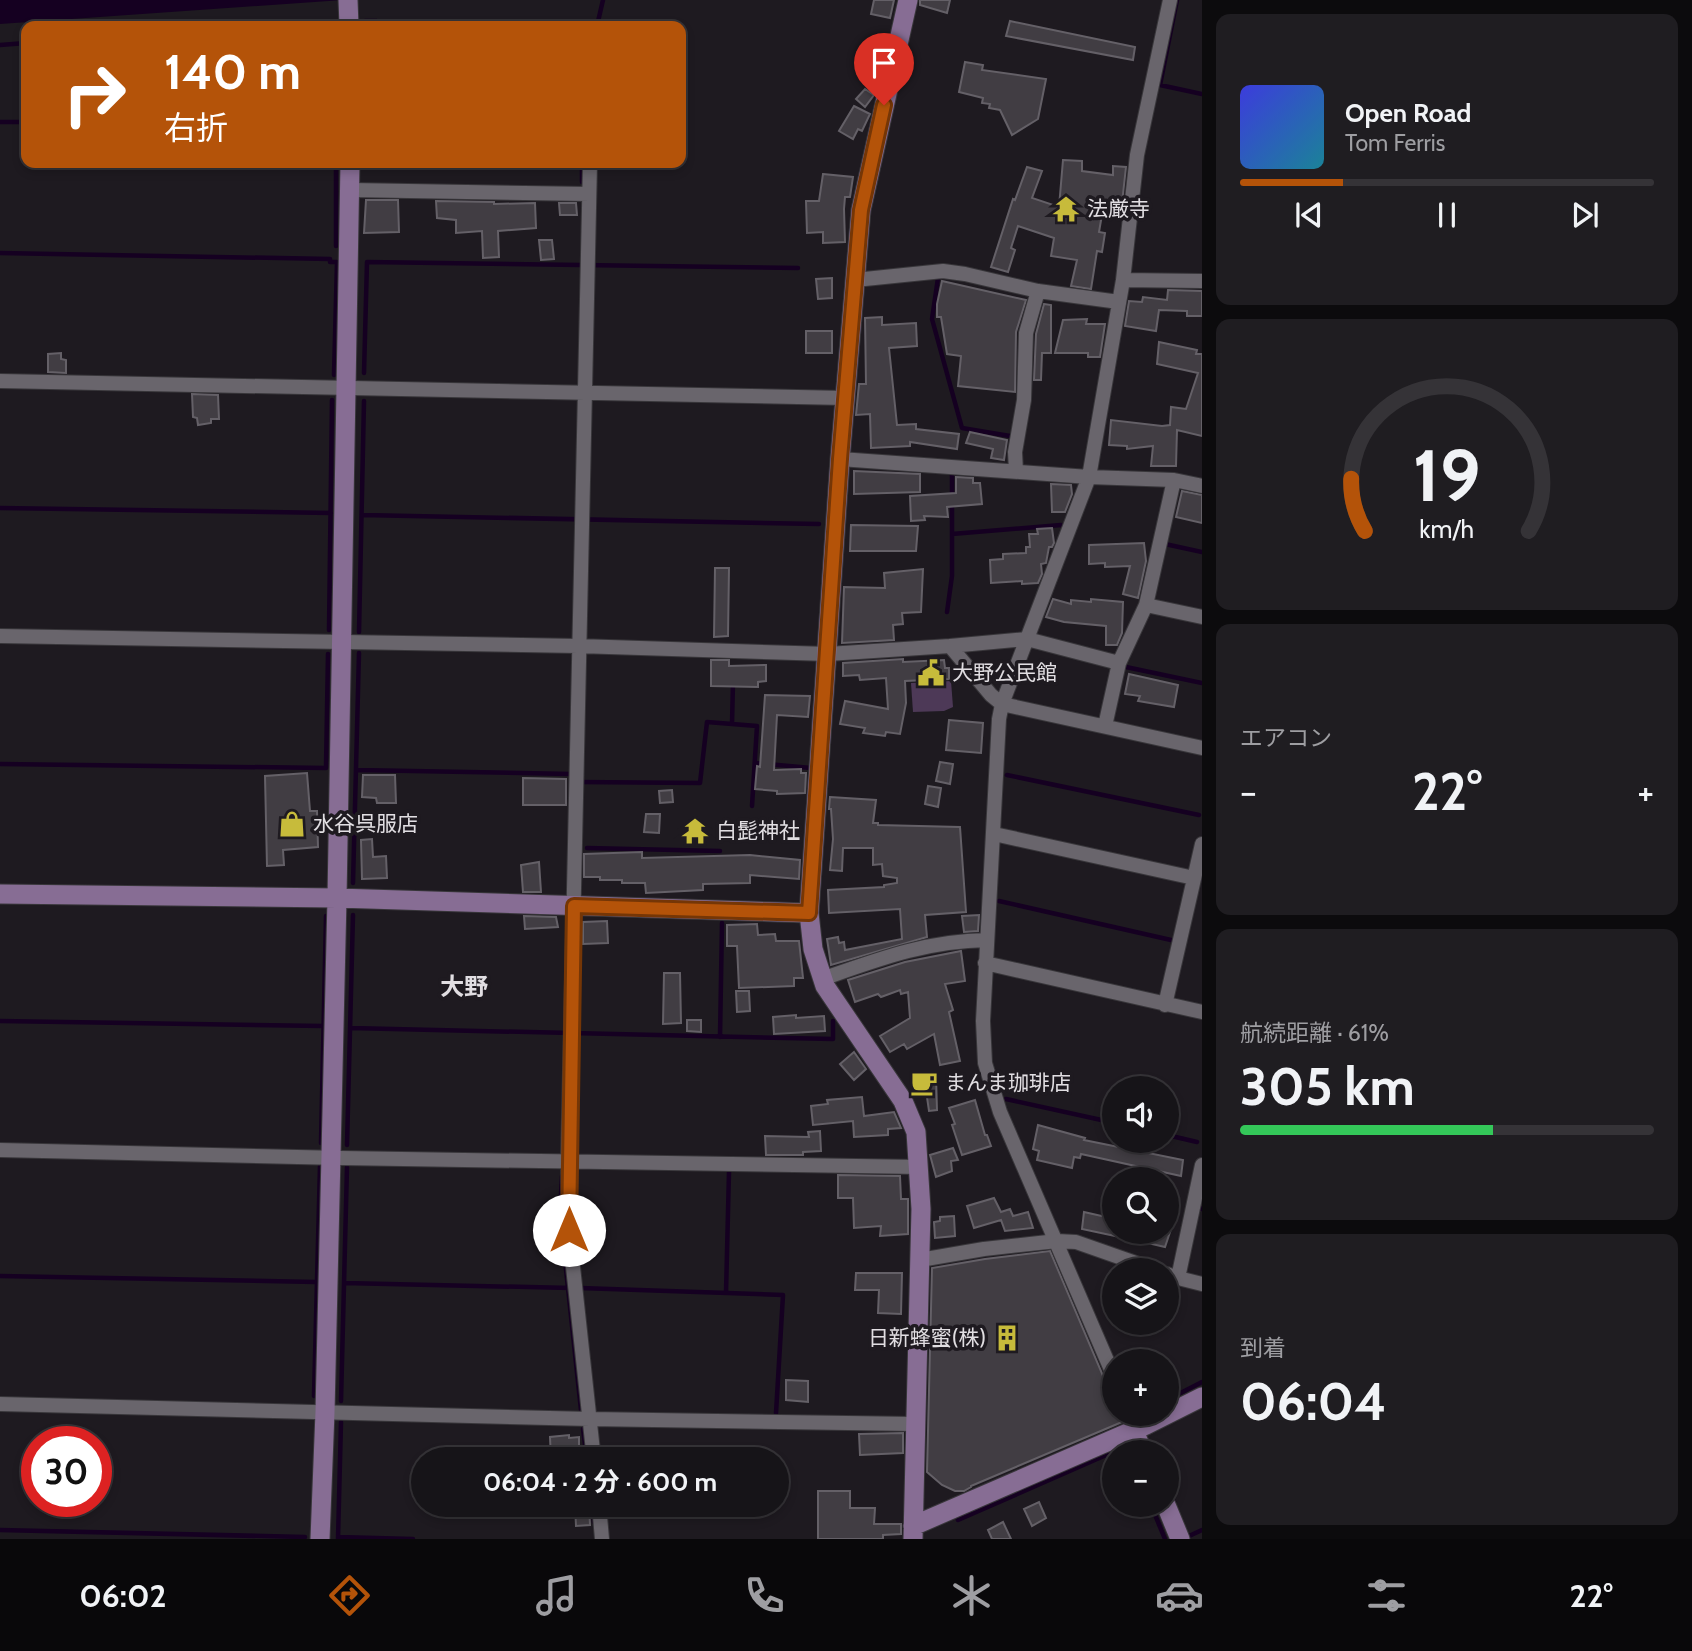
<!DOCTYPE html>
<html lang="ja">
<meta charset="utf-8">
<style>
:root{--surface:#161418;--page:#1f1d21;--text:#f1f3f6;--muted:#9e9ea2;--line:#353337;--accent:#b45309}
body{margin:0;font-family:Cabin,"Noto Sans JP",sans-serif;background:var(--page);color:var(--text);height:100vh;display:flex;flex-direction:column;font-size:26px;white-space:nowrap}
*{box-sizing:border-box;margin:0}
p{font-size:23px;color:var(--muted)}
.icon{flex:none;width:38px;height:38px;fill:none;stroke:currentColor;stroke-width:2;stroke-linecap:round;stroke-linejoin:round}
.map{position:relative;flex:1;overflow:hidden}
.drawer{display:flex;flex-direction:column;gap:14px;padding:14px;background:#0c0b0d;width:490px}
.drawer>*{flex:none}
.guide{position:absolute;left:21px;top:21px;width:665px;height:147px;border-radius:14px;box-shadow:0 4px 10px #0003,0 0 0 2px var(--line);background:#b45309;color:#fff;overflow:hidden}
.tools{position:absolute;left:1102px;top:1076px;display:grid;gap:14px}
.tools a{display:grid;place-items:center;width:77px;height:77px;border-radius:50%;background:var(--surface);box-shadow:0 4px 10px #0003,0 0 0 2px var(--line);font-size:35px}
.speed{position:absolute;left:21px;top:1426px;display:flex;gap:14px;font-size:35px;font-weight:700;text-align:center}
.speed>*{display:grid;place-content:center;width:91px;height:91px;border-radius:50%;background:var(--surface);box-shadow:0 4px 10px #0003,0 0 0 2px var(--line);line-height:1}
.speed .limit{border:10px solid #d22;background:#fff;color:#111}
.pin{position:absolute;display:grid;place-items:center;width:60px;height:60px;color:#fff;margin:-72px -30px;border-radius:50% 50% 50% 0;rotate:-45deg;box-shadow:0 0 7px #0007}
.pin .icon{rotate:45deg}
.me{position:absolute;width:77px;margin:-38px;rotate:0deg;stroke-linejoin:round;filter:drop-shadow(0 0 5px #0008)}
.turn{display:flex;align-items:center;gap:24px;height:147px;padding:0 28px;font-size:32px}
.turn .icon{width:91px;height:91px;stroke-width:2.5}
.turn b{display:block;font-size:49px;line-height:60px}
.big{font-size:52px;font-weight:700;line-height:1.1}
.drawer .widget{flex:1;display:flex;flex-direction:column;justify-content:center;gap:10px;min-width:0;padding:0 24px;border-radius:14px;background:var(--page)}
.drawer .dial{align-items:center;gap:0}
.dial svg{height:182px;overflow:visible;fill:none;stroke:var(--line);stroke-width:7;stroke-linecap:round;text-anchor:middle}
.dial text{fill:var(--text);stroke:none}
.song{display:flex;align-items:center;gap:21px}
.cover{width:84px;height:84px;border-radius:10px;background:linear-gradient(135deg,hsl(240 70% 55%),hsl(190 70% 35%))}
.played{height:7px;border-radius:4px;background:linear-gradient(90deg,var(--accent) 25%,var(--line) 25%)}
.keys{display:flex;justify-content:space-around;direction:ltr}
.heat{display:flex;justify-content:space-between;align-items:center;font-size:38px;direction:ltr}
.charge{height:10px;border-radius:5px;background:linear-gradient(90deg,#34c759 61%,var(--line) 0)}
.trip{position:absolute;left:411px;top:1447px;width:378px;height:70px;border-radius:35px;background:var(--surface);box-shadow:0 4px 10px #0003,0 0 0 2px var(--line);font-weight:700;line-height:70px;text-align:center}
.tab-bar{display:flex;height:112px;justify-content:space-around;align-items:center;background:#09080a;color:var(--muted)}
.tab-bar .icon{width:49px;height:49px}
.tab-bar .current{color:var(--accent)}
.tab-bar b{font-size:32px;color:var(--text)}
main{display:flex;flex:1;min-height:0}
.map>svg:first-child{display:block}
.park{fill:#4d3957}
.water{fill:#150021}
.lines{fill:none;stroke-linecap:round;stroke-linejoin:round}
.stream{stroke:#150021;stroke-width:4.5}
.building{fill:#413d43;stroke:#646067;stroke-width:2}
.street-casing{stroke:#38363a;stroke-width:16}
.secondary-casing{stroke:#38363a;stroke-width:21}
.street{stroke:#69656c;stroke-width:14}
.secondary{stroke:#876d94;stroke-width:19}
.route-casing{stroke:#753606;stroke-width:18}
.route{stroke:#b45309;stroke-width:12}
.labels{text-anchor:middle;stroke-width:7;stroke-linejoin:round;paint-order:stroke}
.poi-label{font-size:21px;fill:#e1dee2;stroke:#1e1a20;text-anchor:start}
.quarter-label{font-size:24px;font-weight:bold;fill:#e1dee2;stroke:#1e1a20}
</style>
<main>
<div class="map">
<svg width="1202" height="1539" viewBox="0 0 1202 1539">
<rect width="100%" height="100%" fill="#1e1a20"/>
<path class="park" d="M951,681L953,707L944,711L913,712L911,683Z"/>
<path class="water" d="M0,0H343L0,24Z"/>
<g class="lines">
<path class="stream" d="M1177,0L1160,85L1202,94
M365,21H376L392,26
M283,26L334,23V26
M597,26L603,0
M0,45L26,43
M0,122H26
M336,163V246
M582,163V182
M0,253L330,259V262H337L334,375
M938,278L932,319L962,428L1010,436
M364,373L367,262L798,268
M952,472V534L1061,525
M0,508L331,513
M362,515L819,524
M1165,544L1202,552
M947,612L952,576V534
M329,630L332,400
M359,632L364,401
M1126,667L1202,683
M732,724L733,682
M756,763L811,768V770
M0,764L326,768L328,654
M356,770L571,774
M1007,775L1199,815
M578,782L700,783L707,722L757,726L752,806
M587,848L720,851
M1201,879H1202
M353,883L359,653
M999,901L1171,940
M0,1021L323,1026
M350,1028L833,1039V1021
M720,1037L722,923
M1006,1099L1115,1123
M1167,1135L1197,1142
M321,1143L326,916
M347,1145L353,915
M562,1176L560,1213L581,1410
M1200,1208L1202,1209
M0,1276L316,1282
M344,1283L571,1288
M580,1288L783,1295L776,1413
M726,1293L729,1172
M314,1396L320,1166
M1167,1400L1202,1382
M341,1401L347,1167
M583,1429L587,1460
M1167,1487L1174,1502
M592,1505L594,1522
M1151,1505L1165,1539
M958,1520L1113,1452H1123
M0,1530L305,1537
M1189,1536L1202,1530
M338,1537L413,1539
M338,1539L341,1422"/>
</g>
<path class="building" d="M874,0H894L890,18L871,14Z
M920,0H950L947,13L920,5Z
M1010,21L1135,47L1133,60L1006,36Z
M965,62L983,65L982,70L1046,79L1038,119L1012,135L1000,110L989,108L990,104L982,103L983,98L959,92Z
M865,89L874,95L865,107L856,99Z
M854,106L870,114L862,131L858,129L853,139L839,131Z
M1063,160L1082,161V171L1113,175V166L1126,167L1122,203H1104L1099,232L1105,233L1102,252L1097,251L1091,289L1071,286L1077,260L1051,256L1054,238L1018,226L1011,248L1015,250L1008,272L991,267L1013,199L1015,200L1027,167L1042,171L1032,198L1059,207Z
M823,174L853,177L850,197H845L844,209L845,242L823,243V232L807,233L806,201H819Z
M366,200H398L399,232L364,233Z
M436,201L494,202V204L535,203L536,228L498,231L499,257L483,258L482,231L456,233V220L437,218Z
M559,203H576L577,215H560Z
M539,240H552L554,259L541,260Z
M832,278V298L818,299L816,279Z
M942,281L1026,300L1016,332L1015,392L958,386L961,356L947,354L941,317H937V304Z
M1168,290L1202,291V316H1187V311L1159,310L1156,331L1125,326L1129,301L1142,302L1143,297L1167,300Z
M1044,304L1051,305V353H1042L1041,380H1034L1036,334Z
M882,317V325L916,323L917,346L889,348L897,425L916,424V429L959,434L957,449L910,442V446L871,448L870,414L856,415L859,384H866L865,318Z
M1087,319L1086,324H1105L1100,357H1088V353H1055L1063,320Z
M806,331H832V353H806Z
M1159,342L1197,350L1196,354H1202V436L1177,430L1176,466H1151L1153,446L1127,449V446L1109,445L1111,420L1162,426L1170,425L1171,407L1186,409L1198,373L1157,364Z
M61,353V359L66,360V373L48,372V354Z
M192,394L218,395L219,419H211V423L198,425L197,418L193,417Z
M970,432L1007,440L1004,460L991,458L993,449L966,443Z
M854,471L920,474V492L854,494Z
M956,477L973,478V483H980L982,504L947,507L948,517L924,516L925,520L911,521L910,496L956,493Z
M1051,484L1071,485L1072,494L1065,512H1052Z
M1182,491L1202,495V523L1176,517Z
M851,525L918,526L916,551H850Z
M1052,528L1054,543L1052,547H1049L1046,563L1041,564L1042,574L1038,583L1022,584V581L991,583L990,560L1003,559V554L1026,553V547H1030L1029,534H1038L1037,529Z
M1144,543L1146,561L1138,598L1123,594L1130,566L1105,567V563L1089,564V545Z
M715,568H729L728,636L714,637Z
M923,569L921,612L902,613L903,624L893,625L894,640L842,643L844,587L885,588L884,573Z
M1053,599L1071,604V600L1091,602V599L1123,602L1122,633L1117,645H1106V626L1064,622L1046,617Z
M903,659V662L944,660L945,668H949V679L905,681L906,703L900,734L886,732L885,736L863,733L865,728L840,724L845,701L888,709L886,678L860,680L859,675L843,676V663Z
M711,660H729V666L766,665V681L758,682V687L711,686Z
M1129,674L1178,685L1174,707L1138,701L1140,696L1125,694Z
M765,695L810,696L808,717L777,715L774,770L801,769V773H806L805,793L777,794V791L755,789L757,766L760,767Z
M949,720L983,723L981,753L946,750Z
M940,762L953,764L950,784L936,781Z
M307,773L310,811H317L318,847L283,850L284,865L267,866L265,776Z
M363,775H395L396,803H377L376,798L362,797Z
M523,778L566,779V805H523Z
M928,786L941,788L938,807L925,804Z
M672,790L673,802L660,803L659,791Z
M830,797L876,800L873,823H878V825L960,827L966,912L925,915L927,937L831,965L827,939L838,937L839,943L844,942L845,950L902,939L900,909L829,913L828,890L884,887V885L897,883V878L883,876L882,864L873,865V848H843L842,871L830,870L833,839L831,809H829Z
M646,814H660L659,833L644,832Z
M372,839L373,857L386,856L387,878L362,879L361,840Z
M642,852V858L750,855L800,860L799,879L750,875V883L703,884V890L646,893L645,883H622V880H600V877H584V854Z
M539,862L541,892H523L521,865Z
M979,915L978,931L964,932L962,916Z
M524,916L556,917L558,927L525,929Z
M607,921L608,943L583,944V922Z
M757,924L758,935L775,934L776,941H799L803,978H794V986L739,988L737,946H727V925Z
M961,951L965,981L945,984L953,1010L949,1012L960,1061L940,1065L934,1034L907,1049L904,1044L890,1052L880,1036L910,1018L908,992L901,994L900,990L881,997L878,994L855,1002L848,980L905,962Z
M664,973H680L681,1023L663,1024Z
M736,991H749L750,1011L737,1012Z
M796,1015V1018L824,1016L825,1031L774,1034L773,1017Z
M687,1020H701V1032L687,1031Z
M854,1052L866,1069L854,1080L840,1064Z
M936,1076L937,1110L929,1111L924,1077Z
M862,1097L864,1116L894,1112L901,1128L888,1129V1135L854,1137L853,1121L813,1125L811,1106L828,1104L827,1100Z
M975,1100L985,1135H987L991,1146L962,1155L952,1125L955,1124L949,1108Z
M1038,1125L1085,1138L1084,1140L1183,1160L1181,1176L1081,1154L1080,1158L1074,1157L1072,1168L1037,1160L1039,1151L1033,1149Z
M820,1131L821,1151L803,1152V1155H766L765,1136L809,1137L808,1132Z
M953,1148L958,1160L951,1161L952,1171L936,1177L930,1155Z
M838,1175L900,1176L901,1199H908V1234L880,1236L881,1226L854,1228L853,1198H838Z
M994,1198L1001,1212L1010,1209L1013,1216L1028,1212L1033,1228L1005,1231L1001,1220L974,1228L967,1206Z
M1084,1212L1115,1219V1236L1082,1229Z
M954,1216L955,1236L935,1238L934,1222L940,1221V1217Z
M1123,1232H1170L1165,1247L1122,1237Z
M1050,1251L1106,1383L1115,1394V1414H1121L1122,1422L971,1486V1487L964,1491H955L942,1485L927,1472L932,1268L985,1259Z
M856,1273H902L901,1314L878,1313L879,1290H855Z
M786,1380L808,1381V1402L786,1400Z
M903,1433V1453L860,1455L859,1434Z
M569,1435V1438L579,1437V1460H551L550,1437Z
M818,1491H850V1508H875L874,1524H901V1534L883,1535V1539H818Z
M1039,1502L1046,1518L1032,1526L1024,1509Z
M575,1505H589L590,1525L576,1526Z
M1003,1522L1011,1539H992L988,1530Z"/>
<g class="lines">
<g class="street-casing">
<path id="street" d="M590,163L568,1161L569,1230L594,1460
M351,190L589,194
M855,280L943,271L965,274L1038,291L1119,302
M1123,280L1202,281
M0,381L845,398
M840,459L1089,477L1174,480L1202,486
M1016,471L1015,452L1024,400L1026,333L1038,291
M1146,605L1202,617
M0,636L578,646L828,654L950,646L991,695L1002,704L1202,748
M950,646L1027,639L1119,663L1146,605L1174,480
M1105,726L1119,663
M994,834L1194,878
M985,963L1202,1012
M822,979C879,959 926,941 987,940
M1165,1005L1202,844
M0,1150L341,1158L920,1167
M920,1260L984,1249L1057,1241L1076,1242L1156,1270
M1167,1274L1178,1278L1202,1165
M1178,1278L1202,1284
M1115,1379L1000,1112L985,1063L983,1021L999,719L1002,704L1089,477L1123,280L1137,155L1170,0
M0,1404L590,1419L915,1424
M1130,1414L1134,1431
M599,1505L602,1539"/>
</g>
<g class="secondary-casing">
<path id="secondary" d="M348,0L349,26
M908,0L861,210L840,459L809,913L813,949L825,986L903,1101L916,1132L921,1209L913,1539
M0,894L337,898L809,913
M1134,1431L1143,1452
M1166,1505L1180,1539
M913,1526L1146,1425L1202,1397
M320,1539L325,1412L337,898L350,163"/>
</g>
<use href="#street" class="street"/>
<use href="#secondary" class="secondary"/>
</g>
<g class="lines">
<g class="route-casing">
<path id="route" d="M569,1230L574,906L809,913L840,459L861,210L884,105"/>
</g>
<use href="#route" class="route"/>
</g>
<defs>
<g id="temple-bare" transform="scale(2.1)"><path d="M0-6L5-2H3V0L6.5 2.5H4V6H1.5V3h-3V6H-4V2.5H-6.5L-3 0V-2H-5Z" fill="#c7bb3b" stroke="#1e1a20" stroke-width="2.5" paint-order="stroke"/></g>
<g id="civic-bare" transform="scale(2.1)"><path d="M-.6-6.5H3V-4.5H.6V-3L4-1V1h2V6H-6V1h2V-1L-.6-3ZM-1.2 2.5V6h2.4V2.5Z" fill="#c7bb3b" stroke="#1e1a20" stroke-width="2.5" paint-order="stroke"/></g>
<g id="shop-bare" transform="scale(2.1)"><path d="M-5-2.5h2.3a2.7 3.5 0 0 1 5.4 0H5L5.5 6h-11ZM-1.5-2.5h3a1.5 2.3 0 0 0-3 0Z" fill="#c7bb3b" stroke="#1e1a20" stroke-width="2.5" paint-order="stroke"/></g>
<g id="cafe-bare" transform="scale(2.1)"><path d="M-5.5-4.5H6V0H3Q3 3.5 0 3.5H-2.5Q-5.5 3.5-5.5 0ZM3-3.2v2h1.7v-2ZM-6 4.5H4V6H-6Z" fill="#c7bb3b" stroke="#1e1a20" stroke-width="2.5" paint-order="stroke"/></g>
<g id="building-bare" transform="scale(2.1)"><path d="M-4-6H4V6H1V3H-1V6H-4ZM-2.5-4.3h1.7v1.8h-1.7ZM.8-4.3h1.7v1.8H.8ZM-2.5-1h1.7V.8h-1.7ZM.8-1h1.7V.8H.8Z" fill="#c7bb3b" stroke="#1e1a20" stroke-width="2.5" paint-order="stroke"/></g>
</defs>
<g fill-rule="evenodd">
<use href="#temple-bare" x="1066" y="209"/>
<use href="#civic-bare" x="931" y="673"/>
<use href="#shop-bare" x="292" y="824"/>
<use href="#temple-bare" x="695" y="831"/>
<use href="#cafe-bare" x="924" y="1083"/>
<use href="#building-bare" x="1007" y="1338"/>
</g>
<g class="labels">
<g class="poi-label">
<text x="1087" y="216">法厳寺</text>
<text x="952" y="680">大野公民館</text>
<text x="313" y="831">水谷呉服店</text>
<text x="716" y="838">白髭神社</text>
<text x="945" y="1090">まんま珈琲店</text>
<text x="986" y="1345" text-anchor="end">日新蜂蜜(株)</text>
</g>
<g class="quarter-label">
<text x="464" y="995">大野</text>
</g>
</g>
</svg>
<div class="tools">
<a><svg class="icon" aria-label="sound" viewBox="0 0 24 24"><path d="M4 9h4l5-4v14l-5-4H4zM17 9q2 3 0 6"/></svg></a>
<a><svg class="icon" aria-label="search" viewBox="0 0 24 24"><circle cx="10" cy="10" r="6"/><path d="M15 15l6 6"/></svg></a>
<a><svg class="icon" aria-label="layers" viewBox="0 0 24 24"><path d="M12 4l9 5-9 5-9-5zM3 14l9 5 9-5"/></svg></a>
<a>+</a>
<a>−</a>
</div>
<div class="speed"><div class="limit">30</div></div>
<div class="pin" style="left:884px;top:105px;background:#d93025"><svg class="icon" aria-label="arrive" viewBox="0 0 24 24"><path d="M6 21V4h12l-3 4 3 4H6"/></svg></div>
<svg class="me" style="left:569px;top:1230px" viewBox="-20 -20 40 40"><circle r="19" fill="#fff"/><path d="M0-13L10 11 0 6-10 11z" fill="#b45309"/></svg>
<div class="trip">06:04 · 2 分 · 600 m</div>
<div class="guide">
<div class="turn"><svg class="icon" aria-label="right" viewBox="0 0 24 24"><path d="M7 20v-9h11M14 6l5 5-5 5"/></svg><div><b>140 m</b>右折</div></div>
</div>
</div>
<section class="drawer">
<div class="widget">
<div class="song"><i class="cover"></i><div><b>Open Road</b><p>Tom Ferris</p></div></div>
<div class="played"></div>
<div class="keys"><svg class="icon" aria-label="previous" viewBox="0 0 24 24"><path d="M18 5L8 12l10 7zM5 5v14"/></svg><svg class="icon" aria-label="pause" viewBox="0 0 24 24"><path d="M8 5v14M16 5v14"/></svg><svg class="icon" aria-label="next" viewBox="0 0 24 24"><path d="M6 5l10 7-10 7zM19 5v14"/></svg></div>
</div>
<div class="widget dial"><svg viewBox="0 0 100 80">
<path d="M14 69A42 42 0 1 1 86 69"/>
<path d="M14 69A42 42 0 0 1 8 46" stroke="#b45309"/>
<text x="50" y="56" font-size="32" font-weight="700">19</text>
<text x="50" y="72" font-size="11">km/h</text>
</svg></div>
<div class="widget"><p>エアコン</p>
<div class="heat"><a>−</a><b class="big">22°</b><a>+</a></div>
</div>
<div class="widget"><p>航続距離 · 61%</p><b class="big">305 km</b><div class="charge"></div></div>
<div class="widget"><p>到着</p><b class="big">06:04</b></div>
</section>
</main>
<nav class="tab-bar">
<b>06:02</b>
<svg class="icon current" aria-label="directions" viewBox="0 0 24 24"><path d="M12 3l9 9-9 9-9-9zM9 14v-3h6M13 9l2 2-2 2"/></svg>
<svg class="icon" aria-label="music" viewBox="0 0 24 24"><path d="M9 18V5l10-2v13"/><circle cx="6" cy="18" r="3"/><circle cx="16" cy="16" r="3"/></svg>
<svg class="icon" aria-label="phone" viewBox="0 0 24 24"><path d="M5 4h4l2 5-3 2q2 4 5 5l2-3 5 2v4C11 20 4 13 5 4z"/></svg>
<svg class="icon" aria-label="climate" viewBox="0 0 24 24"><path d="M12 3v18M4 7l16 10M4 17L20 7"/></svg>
<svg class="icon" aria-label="car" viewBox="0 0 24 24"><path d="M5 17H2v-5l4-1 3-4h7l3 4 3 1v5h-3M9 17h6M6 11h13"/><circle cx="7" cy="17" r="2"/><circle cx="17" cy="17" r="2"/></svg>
<svg class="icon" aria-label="filters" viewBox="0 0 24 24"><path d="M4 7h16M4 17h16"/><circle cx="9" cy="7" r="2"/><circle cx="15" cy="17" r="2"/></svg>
<b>22°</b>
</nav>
